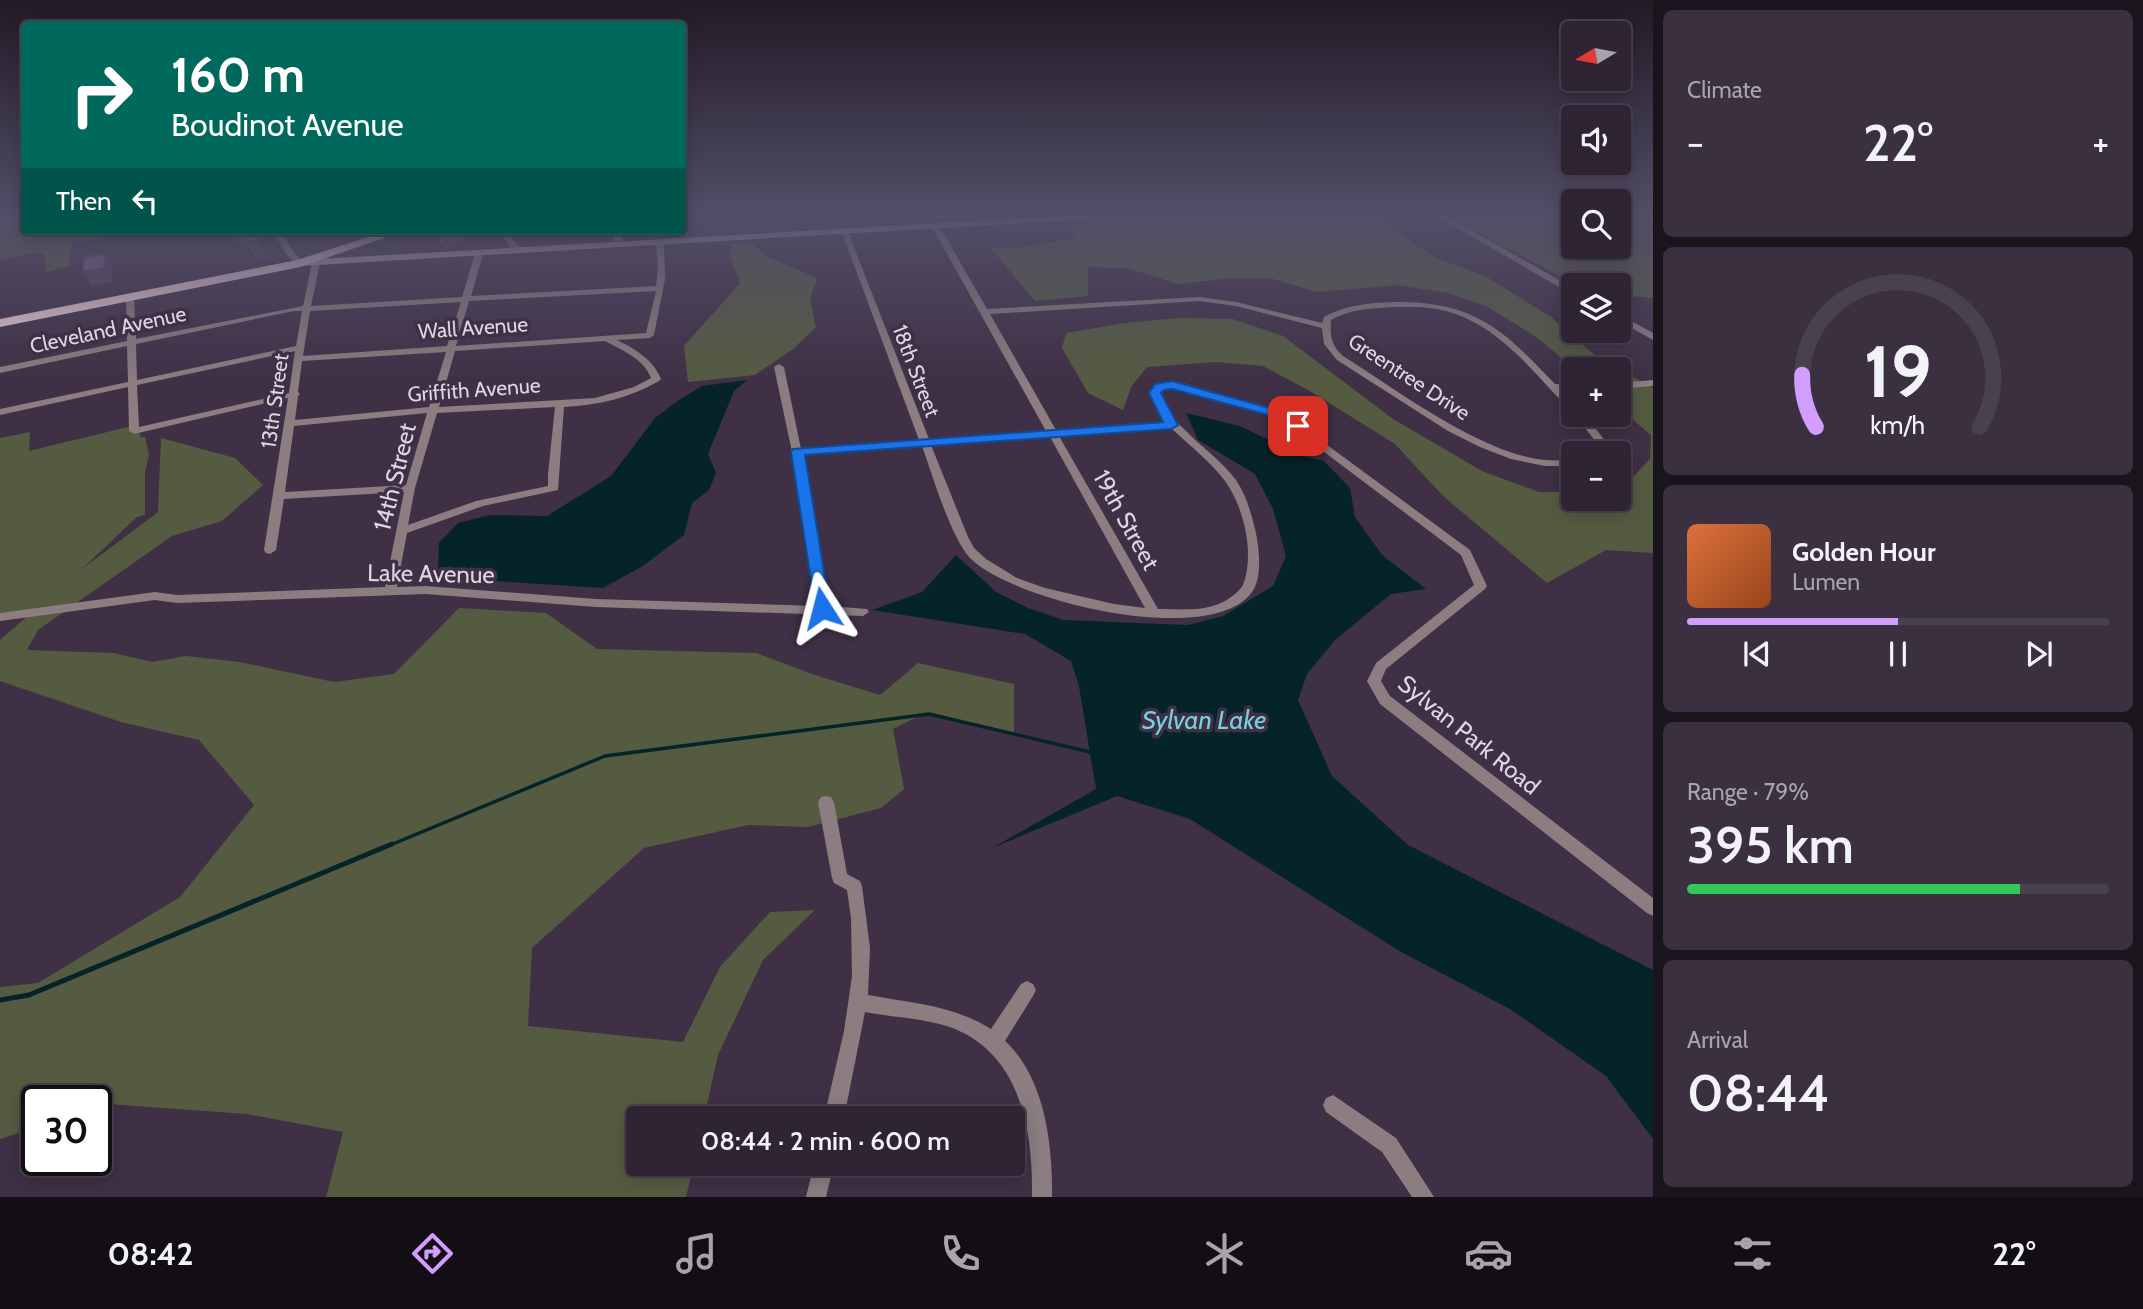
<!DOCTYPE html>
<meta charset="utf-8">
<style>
:root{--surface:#2f2434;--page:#3b3040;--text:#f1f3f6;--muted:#a7a4ac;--line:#4a414f;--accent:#d19dfe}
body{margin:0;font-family:Cabin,sans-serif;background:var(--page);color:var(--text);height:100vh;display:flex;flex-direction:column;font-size:26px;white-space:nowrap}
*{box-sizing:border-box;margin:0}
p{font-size:23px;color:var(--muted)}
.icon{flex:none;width:38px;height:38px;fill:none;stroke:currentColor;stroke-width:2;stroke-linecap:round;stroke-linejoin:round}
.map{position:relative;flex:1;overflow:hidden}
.panel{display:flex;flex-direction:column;gap:10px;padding:10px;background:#1a141d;width:490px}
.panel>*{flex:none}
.guide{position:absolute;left:21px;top:21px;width:665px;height:214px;border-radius:7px;box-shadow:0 4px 18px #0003,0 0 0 2px var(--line);background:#00695c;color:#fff;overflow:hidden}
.needle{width:46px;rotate:260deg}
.fabs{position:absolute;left:1561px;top:21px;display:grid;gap:14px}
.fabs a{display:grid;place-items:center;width:70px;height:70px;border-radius:7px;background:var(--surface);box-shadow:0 4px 18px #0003,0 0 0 2px var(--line);font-size:35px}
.speed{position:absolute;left:21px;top:1085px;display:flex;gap:14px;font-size:35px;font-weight:700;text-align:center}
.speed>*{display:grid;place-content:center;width:91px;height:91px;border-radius:50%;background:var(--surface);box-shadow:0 4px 18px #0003,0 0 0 2px var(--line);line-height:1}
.speed .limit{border:4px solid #111;border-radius:10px;background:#fff;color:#111}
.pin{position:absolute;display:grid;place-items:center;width:60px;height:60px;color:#fff;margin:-30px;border-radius:14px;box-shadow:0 4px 10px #0006}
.me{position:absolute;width:77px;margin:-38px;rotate:351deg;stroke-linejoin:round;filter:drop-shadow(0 0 5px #0008)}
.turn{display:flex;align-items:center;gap:24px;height:147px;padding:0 35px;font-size:32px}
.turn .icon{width:91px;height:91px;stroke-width:2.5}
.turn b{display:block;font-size:49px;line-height:60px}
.then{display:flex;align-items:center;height:66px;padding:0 35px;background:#0003;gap:14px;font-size:26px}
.big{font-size:52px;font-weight:600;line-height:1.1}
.panel .tile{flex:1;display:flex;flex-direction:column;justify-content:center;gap:10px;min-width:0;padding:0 24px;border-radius:10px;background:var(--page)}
.panel .dial{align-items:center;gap:0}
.dial svg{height:182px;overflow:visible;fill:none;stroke:var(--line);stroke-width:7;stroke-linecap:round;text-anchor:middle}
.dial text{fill:var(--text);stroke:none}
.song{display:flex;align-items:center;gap:21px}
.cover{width:84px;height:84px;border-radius:10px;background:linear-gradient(135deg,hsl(20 70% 55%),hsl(20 70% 35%))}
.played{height:7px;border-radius:4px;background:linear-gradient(90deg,var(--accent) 50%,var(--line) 50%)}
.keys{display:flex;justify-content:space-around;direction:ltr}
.heat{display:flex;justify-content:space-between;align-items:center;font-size:38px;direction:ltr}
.charge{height:10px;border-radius:5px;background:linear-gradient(90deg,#34c759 79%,var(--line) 0)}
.trip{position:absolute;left:626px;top:1106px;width:399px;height:70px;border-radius:7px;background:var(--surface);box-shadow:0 4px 18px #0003,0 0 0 2px var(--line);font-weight:600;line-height:70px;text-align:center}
.tabs{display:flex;height:112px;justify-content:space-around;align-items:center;background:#130e15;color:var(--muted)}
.tabs .icon{width:49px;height:49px}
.tabs .on{color:var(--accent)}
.tabs b{font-size:32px;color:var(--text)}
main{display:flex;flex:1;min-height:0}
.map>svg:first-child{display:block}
.green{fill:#555b41}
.water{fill:#052428}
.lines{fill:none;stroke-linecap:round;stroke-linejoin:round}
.stream-far1{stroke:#052428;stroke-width:3.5}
.stream{stroke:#052428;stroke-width:5}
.minor{fill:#8b7d80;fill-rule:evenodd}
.tertiary{fill:#8b7d80;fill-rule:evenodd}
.secondary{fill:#bba4aa;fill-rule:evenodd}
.trunk{fill:#eed1d8;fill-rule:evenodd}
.wall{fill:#665270}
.shaded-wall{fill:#53425b}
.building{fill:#775f82;stroke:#53425b;stroke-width:2}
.route{fill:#1a73e8;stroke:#114b97;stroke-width:2}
.labels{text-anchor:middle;stroke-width:7;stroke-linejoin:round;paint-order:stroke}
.far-street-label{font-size:21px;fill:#dfd5e3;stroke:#3f3045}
.street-label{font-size:24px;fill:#dfd5e3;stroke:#3f3045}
.water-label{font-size:26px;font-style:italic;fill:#74d2df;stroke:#3f3045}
</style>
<main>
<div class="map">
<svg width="1653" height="1197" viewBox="0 0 1653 1197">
<rect width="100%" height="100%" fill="#3f3045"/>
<path class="green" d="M0,214H24V231H134L72,244L69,266L46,272L44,254L34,253L0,260Z
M1445,214H1573V247H1619V214H1653V298L1629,296L1619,298V285H1576Z
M1195,215L1341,221L1378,219L1436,258L1485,276L1551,317L1596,356L1653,388V553L1606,550L1547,583L1443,496L1395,444L1310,391L1263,366L1216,362L1147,367L1131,387L1123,410L1088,393L1062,348L1066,333L1124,323L1178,318L1233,319L1283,336L1393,419L1482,471L1539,492H1573V499H1619V492L1650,459L1651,435L1619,408V369H1574L1538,338L1486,306L1448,293L1398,285L1317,292L1270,278H1233L1177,284L1128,268L1088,267V296L1035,301L990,247H1027L1074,238L1073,224Z
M732,243L753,244L762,254L817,278L810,299L816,327L793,349L755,375L688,382L684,346L740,283L729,254Z
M136,425L141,437H145L149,455L145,472V515L137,517L82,569L158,512L161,438L235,458L263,485L222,521L172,536L38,630L27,650L114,653L152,662L186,656L240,662L334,682L394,674L459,608L546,613L597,649L756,653L818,676L880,695L918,663L1014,684V735L925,713L893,729L904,789L881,808L808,827L748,825L644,848L532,948L528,1026L683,1042L720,967L770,912L815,910L763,960L718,1055L704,1118H639V1164H694L686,1197H326L343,1132L247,1114L108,1104L96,1107V1101H37V1127L0,1139V987L38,983L180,897L254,805L199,740L121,722L0,681V640L31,613L0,617V438L30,432L29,451Z"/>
<path class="water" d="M747,380L734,391L708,454L716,473L709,490L692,503L684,535L643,566L603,588L461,579L438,570L439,543L458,523L490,515L547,516L611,476L655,418L676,402L702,386Z
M1186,413L1240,426L1302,456L1324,461L1350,488L1355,517L1382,555L1426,589L1391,594L1335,640L1307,674L1298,700L1332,776L1408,845L1653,970V1139L1606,1076L1510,1009L1401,952L1190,819L1117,796L992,848L1096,789L1079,686L1071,661L1025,634L872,610L922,592L956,555L996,592L1028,608L1063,620L1188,625L1223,616L1273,586L1286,556L1273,509L1255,474L1198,440Z"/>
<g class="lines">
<path class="stream-far1" d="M388,846L605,756L929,714L1094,753"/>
<path class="stream" d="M0,1000L29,995L392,844"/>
<path class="minor" d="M936,225L940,227L987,309L1199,297L1236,302L1322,323L1324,317C1345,305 1369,303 1392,302C1473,300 1503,329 1555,384H1573V390H1561L1573,403V411L1570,410C1534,373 1499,325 1446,311C1429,306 1411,307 1393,307C1372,308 1350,309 1331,320C1330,336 1331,345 1343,356C1397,390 1483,455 1546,460C1555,461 1564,460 1573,460V466H1545L1511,459L1480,447L1448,431L1337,360L1324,344L1322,328L1236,306L1199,301L990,314L1056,430L1167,422L1150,393L1154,387L1162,383H1183L1285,414L1470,550L1487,586L1485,589L1386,669L1381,681L1390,696L1653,898V916L1647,913L1380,704L1367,681L1376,663L1474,585L1461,555L1279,418L1182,389L1166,388L1160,393C1166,406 1172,418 1183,428C1200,446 1221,460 1236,480C1246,495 1251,512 1255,529C1259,546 1263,577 1252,592C1212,649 1012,601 970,558C951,538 932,474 922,446L803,455L828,606L867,609L869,612L863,616L596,607L425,594L177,603L155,600L0,621V613L155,592L177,595L385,587L404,492L284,499L276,550L270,554L266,553L264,550L288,398L134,434L129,431L128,387L0,415V409L128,382L127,346L0,373V367L127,341L126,298L130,296L134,298L136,339L303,306L313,258L317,256L321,258L311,306L462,297L475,254L479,252L483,254L471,296L656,286L658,268L656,243L660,241L664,243L665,279L654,335L650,338L617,340C635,349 653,359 661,379L659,381C629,398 599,405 564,407L558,490L483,506L407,533L397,587L425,586L596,599L815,606L792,452L774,367L779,364L784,367L801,449L919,440L841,230L848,232L929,439L1046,431L932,227ZM656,291L646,333L456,346L469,301ZM461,302L447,346L303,356L310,311ZM294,311H302L296,346L137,380L136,344ZM605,341C622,350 644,359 651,378L634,387L595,398L439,407L455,351ZM295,351L289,393L139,427L137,385ZM446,352L429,407L295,420L298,396L300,394L298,392L302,361ZM555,407L548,474V486L476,501L408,525L415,488L437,413ZM427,413L406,485L285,492L294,426ZM1171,428C1189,445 1210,461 1225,481C1244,507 1255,554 1243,585C1240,591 1229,599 1223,602C1204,612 1179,609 1158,609L1059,436ZM1050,437L1145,608L1114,604L1045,588L1017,578L986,559L974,548L968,537L931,445Z
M499,231H507L522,251L521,253H515Z
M615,231H623L622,245L618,247L614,245Z
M1653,380V386L1619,389V383Z
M1575,415H1585L1606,442L1607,447L1602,453H1592L1597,447L1596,442Z
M826,796L831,797L834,802L847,874L860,881L862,886L870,948L868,995C911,1003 953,1005 991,1029L1021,984L1027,981L1033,984L1036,990L1033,996L1005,1041C1045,1077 1053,1146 1052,1197H1032C1033,1133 1022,1057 955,1029C927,1018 895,1018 865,1012L844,1118H824L844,1031L852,976L851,918L847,890L834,883L832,878L818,802L821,797Z
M1333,1095L1396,1138L1434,1197H1412L1382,1152L1326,1112L1323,1105L1326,1098Z
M814,1164H834L826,1197H806Z"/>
<path class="tertiary" d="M1433,214H1443L1573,288V295Z
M273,231H281L293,251L304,263L303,265H297L286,254Z
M1619,314L1653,333V340L1619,321Z"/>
<path class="secondary" d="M1097,214H1147L1143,216L300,266L296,263L300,260Z"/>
<path class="trunk" d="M387,231H404L300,267L0,327V319L297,260Z"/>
</g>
<path class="wall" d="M233,231H254L267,258L258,260L248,244L241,246Z
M434,231H461L464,244L444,248Z"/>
<path class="shaded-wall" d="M235,231H242L248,244L241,246Z
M456,231H461L464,244L444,248L440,234Z
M259,240L267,258L258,260L250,242Z
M105,254L112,267V282L91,286L83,272Z"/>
<path class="building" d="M243,231H254L259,240L250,242Z
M438,231H456L440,234Z
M105,254L104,268L83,272L84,257Z"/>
<linearGradient id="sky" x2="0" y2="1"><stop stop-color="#231a26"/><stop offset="0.56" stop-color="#524e68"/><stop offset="1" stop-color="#524e68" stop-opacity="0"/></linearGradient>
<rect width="1653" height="382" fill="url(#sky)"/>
<path class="route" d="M1172,381L1277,410L1305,426L1303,429H1294L1268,415L1172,389L1164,390L1161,393L1178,425L1171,429L805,455L830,608L822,614L816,612L791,452L793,449L1163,422L1149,393L1155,384Z"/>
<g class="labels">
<g class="far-street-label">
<text transform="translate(473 328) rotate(-4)" y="7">Wall Avenue</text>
<text transform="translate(108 330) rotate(-12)" y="7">Cleveland Avenue</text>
<text transform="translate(916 371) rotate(69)" y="7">18th Street</text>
<text transform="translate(1409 377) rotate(33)" y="7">Greentree Drive</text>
<text transform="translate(474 390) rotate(-4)" y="7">Griffith Avenue</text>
<text transform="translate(275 401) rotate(-82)" y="7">13th Street</text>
</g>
<g class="street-label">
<text transform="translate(395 477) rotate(-76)" y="8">14th Street</text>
<text transform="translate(1126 520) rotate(61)" y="8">19th Street</text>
<text transform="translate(431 574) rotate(1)" y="8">Lake Avenue</text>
<text transform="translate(1469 735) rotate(39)" y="8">Sylvan Park Road</text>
</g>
<g class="water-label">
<text x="1204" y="729">Sylvan Lake</text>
</g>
</g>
</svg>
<div class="fabs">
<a><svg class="needle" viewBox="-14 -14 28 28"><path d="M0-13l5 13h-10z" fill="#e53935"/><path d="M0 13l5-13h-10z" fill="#a7a4ac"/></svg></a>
<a><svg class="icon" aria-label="sound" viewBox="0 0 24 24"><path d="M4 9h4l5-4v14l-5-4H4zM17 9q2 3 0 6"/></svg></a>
<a><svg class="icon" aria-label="search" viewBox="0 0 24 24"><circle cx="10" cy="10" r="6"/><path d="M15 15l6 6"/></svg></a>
<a><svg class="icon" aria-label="layers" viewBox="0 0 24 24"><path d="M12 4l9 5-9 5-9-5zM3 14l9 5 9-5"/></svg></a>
<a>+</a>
<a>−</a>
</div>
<div class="speed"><div class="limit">30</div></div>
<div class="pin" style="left:1298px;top:426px;background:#d93025"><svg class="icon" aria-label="arrive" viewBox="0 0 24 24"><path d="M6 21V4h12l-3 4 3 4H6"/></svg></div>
<svg class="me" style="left:822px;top:608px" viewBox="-20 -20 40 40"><path d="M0-17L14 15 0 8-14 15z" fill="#1a73e8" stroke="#fff" stroke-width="4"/></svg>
<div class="trip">08:44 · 2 min · 600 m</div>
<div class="guide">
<div class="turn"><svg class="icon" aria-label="right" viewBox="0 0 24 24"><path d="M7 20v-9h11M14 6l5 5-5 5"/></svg><div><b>160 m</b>Boudinot Avenue</div></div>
<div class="then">Then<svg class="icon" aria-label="left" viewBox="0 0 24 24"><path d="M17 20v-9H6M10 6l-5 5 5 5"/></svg></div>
</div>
</div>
<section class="panel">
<div class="tile"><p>Climate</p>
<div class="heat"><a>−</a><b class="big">22°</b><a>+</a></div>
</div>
<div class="tile dial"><svg viewBox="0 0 100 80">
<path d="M14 69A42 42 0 1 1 86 69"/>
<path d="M14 69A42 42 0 0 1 8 46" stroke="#d19dfe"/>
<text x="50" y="56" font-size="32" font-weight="700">19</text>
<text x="50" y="72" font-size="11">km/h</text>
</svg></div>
<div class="tile">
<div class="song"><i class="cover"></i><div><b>Golden Hour</b><p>Lumen</p></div></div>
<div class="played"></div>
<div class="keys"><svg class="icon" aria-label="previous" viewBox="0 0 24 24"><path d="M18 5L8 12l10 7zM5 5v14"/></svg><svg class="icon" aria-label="pause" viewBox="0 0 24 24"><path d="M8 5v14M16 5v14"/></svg><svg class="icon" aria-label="next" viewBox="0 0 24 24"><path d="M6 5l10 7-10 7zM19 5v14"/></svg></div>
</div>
<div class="tile"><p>Range · 79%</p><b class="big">395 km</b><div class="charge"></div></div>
<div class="tile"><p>Arrival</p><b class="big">08:44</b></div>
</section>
</main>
<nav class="tabs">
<b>08:42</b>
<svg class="icon on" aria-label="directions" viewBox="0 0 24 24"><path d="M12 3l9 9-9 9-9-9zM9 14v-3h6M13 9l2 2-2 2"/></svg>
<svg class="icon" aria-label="music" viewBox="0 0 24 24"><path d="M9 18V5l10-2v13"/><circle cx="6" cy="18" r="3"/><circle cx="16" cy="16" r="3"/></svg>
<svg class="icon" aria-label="phone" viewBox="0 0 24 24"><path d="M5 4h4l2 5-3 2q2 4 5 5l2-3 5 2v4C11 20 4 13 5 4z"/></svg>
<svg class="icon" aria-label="climate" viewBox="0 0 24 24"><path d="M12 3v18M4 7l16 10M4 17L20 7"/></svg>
<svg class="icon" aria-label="car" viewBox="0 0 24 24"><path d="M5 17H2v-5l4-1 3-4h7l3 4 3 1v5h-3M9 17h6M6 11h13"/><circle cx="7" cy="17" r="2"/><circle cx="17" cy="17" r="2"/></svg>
<svg class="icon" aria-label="filters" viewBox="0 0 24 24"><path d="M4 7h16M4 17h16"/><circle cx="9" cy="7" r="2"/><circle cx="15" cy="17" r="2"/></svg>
<b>22°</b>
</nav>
